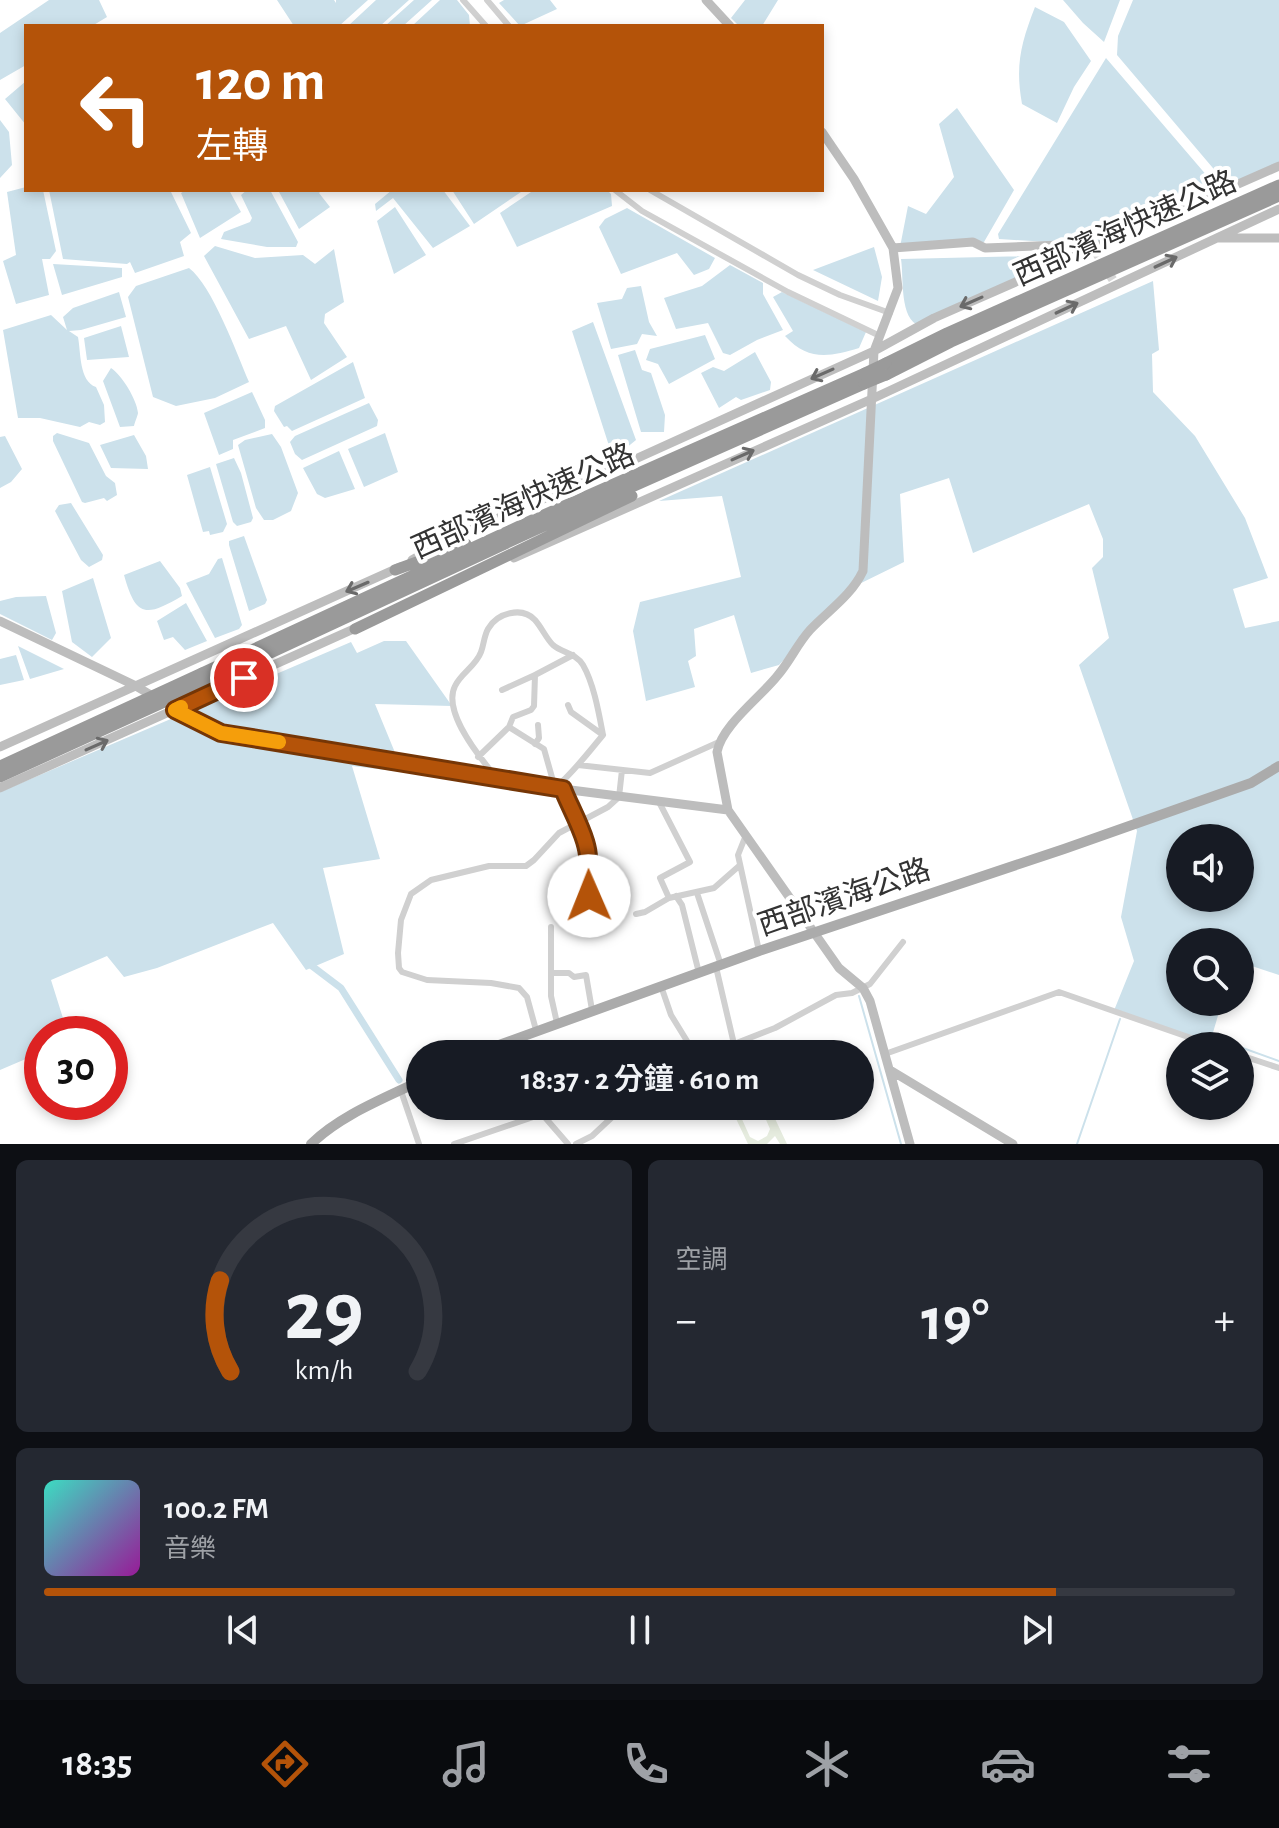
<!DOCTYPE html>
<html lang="zh-TW">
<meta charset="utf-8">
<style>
:root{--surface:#171b24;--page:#242831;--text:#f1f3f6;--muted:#9ea1a6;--line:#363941;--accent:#b45309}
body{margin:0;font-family:"Alegreya Sans","Noto Sans TC",sans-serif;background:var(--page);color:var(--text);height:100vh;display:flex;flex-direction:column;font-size:30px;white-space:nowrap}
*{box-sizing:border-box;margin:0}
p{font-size:26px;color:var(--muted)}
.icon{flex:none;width:44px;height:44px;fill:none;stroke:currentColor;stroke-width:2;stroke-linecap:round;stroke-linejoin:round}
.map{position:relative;height:1144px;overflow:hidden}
.panel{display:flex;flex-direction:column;gap:16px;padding:16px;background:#0d0f14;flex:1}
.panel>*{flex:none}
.hud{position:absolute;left:24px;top:24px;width:800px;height:168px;border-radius:0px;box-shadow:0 4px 12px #0003;background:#b45309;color:#fff;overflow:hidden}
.controls{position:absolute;left:1166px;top:824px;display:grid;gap:16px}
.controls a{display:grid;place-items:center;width:88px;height:88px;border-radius:50%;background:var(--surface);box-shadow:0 4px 12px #0003;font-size:40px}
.speed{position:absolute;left:24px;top:1016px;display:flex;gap:16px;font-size:40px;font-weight:700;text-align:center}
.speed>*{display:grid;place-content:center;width:104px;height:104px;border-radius:50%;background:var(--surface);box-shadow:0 4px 12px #0003;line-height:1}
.speed .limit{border:12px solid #d22;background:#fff;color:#111}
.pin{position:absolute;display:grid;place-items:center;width:68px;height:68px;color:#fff;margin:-34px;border:4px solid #fff;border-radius:50%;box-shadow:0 2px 8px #0007}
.me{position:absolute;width:88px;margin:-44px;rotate:359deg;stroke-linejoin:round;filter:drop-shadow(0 0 6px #0008)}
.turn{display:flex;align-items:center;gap:28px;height:168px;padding:0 40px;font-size:36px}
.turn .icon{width:104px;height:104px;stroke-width:2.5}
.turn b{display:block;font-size:56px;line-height:68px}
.big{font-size:60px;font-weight:600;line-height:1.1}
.panel .tile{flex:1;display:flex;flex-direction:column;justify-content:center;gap:12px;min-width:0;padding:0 28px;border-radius:12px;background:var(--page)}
.panel .dial{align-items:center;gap:0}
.dial svg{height:208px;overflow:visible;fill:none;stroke:var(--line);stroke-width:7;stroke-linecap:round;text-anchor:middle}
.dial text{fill:var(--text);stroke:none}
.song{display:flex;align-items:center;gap:24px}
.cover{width:96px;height:96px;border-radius:12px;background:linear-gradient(135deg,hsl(170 70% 55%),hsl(300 70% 35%))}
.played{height:8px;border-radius:4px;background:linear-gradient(90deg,var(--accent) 85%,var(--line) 85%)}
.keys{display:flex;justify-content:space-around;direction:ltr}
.heat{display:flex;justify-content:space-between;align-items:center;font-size:44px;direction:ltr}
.panel .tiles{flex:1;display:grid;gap:16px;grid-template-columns:1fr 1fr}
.tile:last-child{grid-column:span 2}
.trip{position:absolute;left:406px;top:1040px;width:468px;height:80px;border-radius:40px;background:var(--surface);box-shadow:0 4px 12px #0003;font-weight:600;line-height:80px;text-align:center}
.menu{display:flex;height:128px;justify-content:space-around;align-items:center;background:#090b0e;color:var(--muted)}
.menu .icon{width:56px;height:56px}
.menu .selected{color:var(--accent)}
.menu b{font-size:36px;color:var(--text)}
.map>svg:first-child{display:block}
.green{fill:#e6ecdf}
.water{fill:#cce1eb;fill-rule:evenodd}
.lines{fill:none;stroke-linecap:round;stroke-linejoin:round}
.stream{stroke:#cce1eb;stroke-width:2}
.canal{stroke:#cce1eb;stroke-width:7}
.secondary-tunnel{stroke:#d6d6d6;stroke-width:9;stroke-dasharray:9 4.5;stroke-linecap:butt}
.street{stroke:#d0d0d0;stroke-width:6}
.secondary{stroke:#bdbdbd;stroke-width:9}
.primary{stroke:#ababab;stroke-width:10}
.highway{stroke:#9a9a9a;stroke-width:11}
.highway-bridge{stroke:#9a9a9a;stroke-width:11}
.oneway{stroke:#6a6a6a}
.route-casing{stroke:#753606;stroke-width:20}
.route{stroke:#b45309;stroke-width:14}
.slow{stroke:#f59e0b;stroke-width:14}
.labels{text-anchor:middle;stroke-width:8;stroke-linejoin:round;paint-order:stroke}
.street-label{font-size:30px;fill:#333;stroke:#fff}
</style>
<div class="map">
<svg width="1279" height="1144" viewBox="0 0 1279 1144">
<rect width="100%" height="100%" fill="#fff"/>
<path class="green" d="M730,1106H736L750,1137L758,1141L767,1136L770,1129L760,1106H769L787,1144H780L775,1136L767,1144H748Z"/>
<path class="water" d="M49,0H99L107,17L92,26H26V65L0,80V33Z
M277,0H334L336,3V0H368L339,26H294Z
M376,0H409L380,26H348Z
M414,0H432L403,26H385Z
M440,0H457L469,15L470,26H412Z
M504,0H550L557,9L520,26L499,3Z
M745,0H778L762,26H739L731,18Z
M1063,0H1120L1104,42L1083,23Z
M1133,0H1279V164L1229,187L1117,55L1118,36Z
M1035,7L1064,22L1091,61L1074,87L1057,123L1022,104C1015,65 1021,43 1035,7Z
M1106,58L1220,191L1099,245L999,239L998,234Z
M26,81V125L5,99Z
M957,108L1014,190L984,242L977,246L900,247L908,206L926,214L954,177L939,124Z
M0,120L9,132L12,165L0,178Z
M26,187V190H43L56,251L50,259H42L49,295L16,304L3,261L16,255L7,192Z
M49,190H170L191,233L180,242L184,256L135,273L130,262L127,264L63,259Z
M186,190H229L241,212L200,238L181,193Z
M247,190H270L298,242L296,247H267L221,239L224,232L250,222L252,218L241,195Z
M278,190H322L319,193L330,207L299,229Z
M392,190H443L470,226L433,248L393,198L376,211L375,204Z
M452,190H519L521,192L474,224Z
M534,190H607L611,194L612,206L517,247L500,213Z
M395,207L426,255L394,274L377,221Z
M627,208L715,258L709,269L694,275L677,253L621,274L599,227L605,219Z
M215,246L255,258L303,255L315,264L334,249L344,302L325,314L324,323L347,357L311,380L286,326L249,339L204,256Z
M874,247L882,277L878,301L813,270Z
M1076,255L920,326C899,319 904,279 901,259Z
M53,264L122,268V277L62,295Z
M730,265L763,283V294L783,330L757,340L730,355L723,353L708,323L676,329L664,298L702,286Z
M189,268C212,285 237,354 249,382L215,398L176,406L153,397L128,297L136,286Z
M1153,281L1159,350L1152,354L1153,392L1195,436L1245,518L1268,578L1233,589L1245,628L1279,621V975L1240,962V942H1180V1002H1222L1209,1046L1113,1013L1134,961L1121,917L1137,831L1079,665L1109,638L1092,568L1103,557V539L1089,504L973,553L949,478L900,494L904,562L851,588L779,665L751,673L734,615L694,629L696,656L688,661L695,687L646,701L633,631L640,602L741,577L722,496L659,501ZM1180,838H1240V898H1180Z
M641,286L649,322L657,336L642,334L637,344L611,349L597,303L622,299L627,288Z
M119,292L126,317L81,330L69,331L78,337C81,353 79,381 96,387L104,405L105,422L100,425L89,422L80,427L40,418H18L3,330L51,315L67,330L63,317L73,308Z
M782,292L866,332L859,348C829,357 808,361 785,336L793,331L773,297Z
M593,322L636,440L620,453L611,452L572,331Z
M121,326L129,357L87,360L84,338Z
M705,335L715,359L669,384L658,364L646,360L650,349Z
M635,350L642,370L651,373L665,415L664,432H641L618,355Z
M755,352L771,382L770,390L741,400L736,397L719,408L701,373L713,367L724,371Z
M353,362L365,398L292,431L287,426L284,427L274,411L275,406Z
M111,368C122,375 137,400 138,413C138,415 134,424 134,426L120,427L103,381Z
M252,392L265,420V428L233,440V449L219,455L204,413Z
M369,403L378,420L377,426L302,460L295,454L290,442L295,436Z
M57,433L89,443L106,476L115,483L117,495L107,501L104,498L85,503L82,502L53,441V436Z
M385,433L398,472L364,487L348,449Z
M272,434L281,447L298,493L291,511L273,520H264L256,508L238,445L245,440Z
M134,435L146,456L148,469L111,468L100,445Z
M5,436L22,469L11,482L0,488V437Z
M339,451L355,489L325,498L317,494L303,468Z
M234,458L241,473L253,518L251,522L237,526L233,522L216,464Z
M210,467L227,524L223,532L210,535L209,531L203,532L187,475Z
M71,503L103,555L102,560L89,567L81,560L55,511L59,505Z
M244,536L267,600L265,604L249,611L229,545V541Z
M222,558L242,625L239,629L215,638L186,583L209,574L218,559Z
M160,561L180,588L182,596C146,617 136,618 124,575Z
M93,578L111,638L92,657L72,642L62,591Z
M46,596L56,633L52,640L0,614V601L16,597Z
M186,603L207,641L185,650L173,637L164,640L157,621Z
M384,641H406L452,706L375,704L403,772L352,766L380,859L323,868L344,954L306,970L273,923L157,968L124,977L107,956L51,980L68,1034H42V1052L0,1070V792L351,642L357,653Z
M18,646L64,669L30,679Z
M16,655L24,680L0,685V659Z"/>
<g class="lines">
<path class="stream" d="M859,996L901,1144
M1211,1037L1236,1046
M1240,1047L1279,1061
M1077,1144L1120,1019"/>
<path class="canal" d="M308,963L341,988L399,1080"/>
<path class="secondary-tunnel" d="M1094,249L1116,285"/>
<path class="street" d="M463,0L486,26
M487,0L509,26
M615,190L642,211L788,292L880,336
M650,190L798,275L840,295L890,313
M502,690L535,675
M568,705L571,712L603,735
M535,744L539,738L538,725
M478,757L509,727L513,717L531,710L534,706L535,675L573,655
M578,765L650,773L719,742
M496,777C480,758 442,712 455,686C461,673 476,666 481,652C484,644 484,636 488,629C497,613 522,606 535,620C542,628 546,638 553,645C562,653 576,653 583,665C594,684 599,714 603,735C587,754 573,773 555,788L544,749L509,727
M563,789C570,809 597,852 585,870L594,926
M659,802L690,862L660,878L669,898
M746,835L738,855L759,951
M697,893L721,965
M676,896L682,905L699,973
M636,914L645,912L669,898L714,888L739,866
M551,927V996L557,1023
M716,967L734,1044
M551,973H569L574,977L586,975L592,1010
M661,986L671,1015L695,1054
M536,1030L527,997L519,988L491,983L427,980L402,972L399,968L398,953L401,920L411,894L431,880L489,866H526L534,860L559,833L608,807L619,797L622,770
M731,1054L730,1048L734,1044L775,1028L836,995L852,993L870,984L903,942
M885,1054L1059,992L1214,1046
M1240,1055L1279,1068
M401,1091L419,1144
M454,1144L542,1114L568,1144
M576,1144L592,1136L624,1106"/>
<path class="secondary" d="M706,0L730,26
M822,132L854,179L893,248L973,242L985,248L1061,245L1094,249
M1218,238H1279
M893,248L898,288L874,351L863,571C851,596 829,610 810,630C798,643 790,661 778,675C761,697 722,725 717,752L728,810L839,968L863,988L870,1001L910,1144
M514,558L874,398L1279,209
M412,560L449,539L609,471L874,351L934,318L1279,166
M0,621L134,685L156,698
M172,708L221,733L555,788L728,810
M0,747L400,567
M0,788L358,627
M890,1070L1013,1144"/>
<path class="primary" d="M474,1054L759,951L1064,849L1251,783L1279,766
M311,1144C341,1115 383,1099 420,1081"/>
<path class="highway" d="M886,363L947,333L1279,185
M886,375L951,342L1279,196
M395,570L466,544
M355,629L632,496
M202,673L530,521L865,373
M206,683L535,530L864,384"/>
<path class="highway-bridge" d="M865,373L886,363
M864,384L886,375
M0,766L202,673
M0,777L206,683"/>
</g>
<defs><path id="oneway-shaft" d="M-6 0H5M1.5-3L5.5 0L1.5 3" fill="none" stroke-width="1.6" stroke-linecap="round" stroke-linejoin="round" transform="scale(2)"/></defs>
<g class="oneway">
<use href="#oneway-shaft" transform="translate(1166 262) rotate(-25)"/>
<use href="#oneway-shaft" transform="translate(971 302) rotate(156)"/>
<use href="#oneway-shaft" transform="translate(1067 308) rotate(-25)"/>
<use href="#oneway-shaft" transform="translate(822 374) rotate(156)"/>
<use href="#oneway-shaft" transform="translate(743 455) rotate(-24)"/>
<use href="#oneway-shaft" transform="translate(357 587) rotate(157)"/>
<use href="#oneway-shaft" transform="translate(97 745) rotate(-24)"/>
</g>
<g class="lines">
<g class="route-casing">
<path id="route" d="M244,678L175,710L221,733L563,789C570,809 597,852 585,870L589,896"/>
</g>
<use href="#route" class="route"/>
<path class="slow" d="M181,707L175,710L221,733L279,742"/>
</g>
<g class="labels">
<g class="street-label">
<text transform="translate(1125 228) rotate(-24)" y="10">西部濱海快速公路</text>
<text transform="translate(523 501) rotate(-24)" y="10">西部濱海快速公路</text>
<text transform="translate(844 897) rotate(-19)" y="10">西部濱海公路</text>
</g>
</g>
</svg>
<div class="controls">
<a><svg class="icon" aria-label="sound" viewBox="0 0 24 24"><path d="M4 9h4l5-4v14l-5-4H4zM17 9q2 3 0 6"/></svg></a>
<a><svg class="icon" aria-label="search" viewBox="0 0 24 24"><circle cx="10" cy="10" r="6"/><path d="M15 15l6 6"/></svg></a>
<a><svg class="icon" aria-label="layers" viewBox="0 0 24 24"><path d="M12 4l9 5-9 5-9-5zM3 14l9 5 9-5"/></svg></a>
</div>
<div class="speed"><div class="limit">30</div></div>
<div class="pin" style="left:244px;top:678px;background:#d93025"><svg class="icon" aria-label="arrive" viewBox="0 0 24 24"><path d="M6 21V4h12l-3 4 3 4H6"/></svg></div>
<svg class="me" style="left:589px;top:896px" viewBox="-20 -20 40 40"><circle r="19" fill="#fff"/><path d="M0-13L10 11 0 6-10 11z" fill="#b45309"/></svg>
<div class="trip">18:37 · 2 分鐘 · 610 m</div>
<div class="hud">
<div class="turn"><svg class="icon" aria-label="left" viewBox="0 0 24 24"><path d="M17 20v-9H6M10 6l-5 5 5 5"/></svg><div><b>120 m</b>左轉</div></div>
</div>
</div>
<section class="panel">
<div class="tiles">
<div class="tile dial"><svg viewBox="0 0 100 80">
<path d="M14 69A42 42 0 1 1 86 69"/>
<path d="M14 69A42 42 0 0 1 10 34" stroke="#b45309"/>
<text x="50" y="56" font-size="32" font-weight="700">29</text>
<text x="50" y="72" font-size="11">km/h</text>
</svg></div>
<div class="tile"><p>空調</p>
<div class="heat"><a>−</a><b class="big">19°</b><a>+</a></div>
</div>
<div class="tile">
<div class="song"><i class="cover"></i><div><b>100.2 FM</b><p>音樂</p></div></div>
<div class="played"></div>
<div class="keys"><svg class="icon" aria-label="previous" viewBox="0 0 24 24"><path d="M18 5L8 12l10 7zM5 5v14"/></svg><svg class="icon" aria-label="pause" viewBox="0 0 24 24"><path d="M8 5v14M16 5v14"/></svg><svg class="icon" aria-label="next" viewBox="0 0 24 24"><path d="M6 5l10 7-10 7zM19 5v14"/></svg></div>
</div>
</div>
</section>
<nav class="menu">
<b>18:35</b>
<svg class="icon selected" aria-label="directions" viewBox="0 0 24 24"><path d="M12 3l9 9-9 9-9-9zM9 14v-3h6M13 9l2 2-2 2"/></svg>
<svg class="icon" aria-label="music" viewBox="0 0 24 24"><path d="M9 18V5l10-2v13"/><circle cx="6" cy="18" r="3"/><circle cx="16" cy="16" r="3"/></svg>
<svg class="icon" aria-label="phone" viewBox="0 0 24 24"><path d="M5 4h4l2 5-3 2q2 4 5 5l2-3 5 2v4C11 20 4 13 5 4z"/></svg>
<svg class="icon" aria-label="climate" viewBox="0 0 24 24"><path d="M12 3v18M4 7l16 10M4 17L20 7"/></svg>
<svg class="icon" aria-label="car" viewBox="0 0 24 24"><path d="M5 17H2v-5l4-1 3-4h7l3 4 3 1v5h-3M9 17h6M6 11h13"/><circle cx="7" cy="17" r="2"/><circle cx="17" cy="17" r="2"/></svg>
<svg class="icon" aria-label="filters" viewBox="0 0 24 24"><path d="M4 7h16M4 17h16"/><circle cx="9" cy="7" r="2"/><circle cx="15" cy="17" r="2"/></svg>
</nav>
